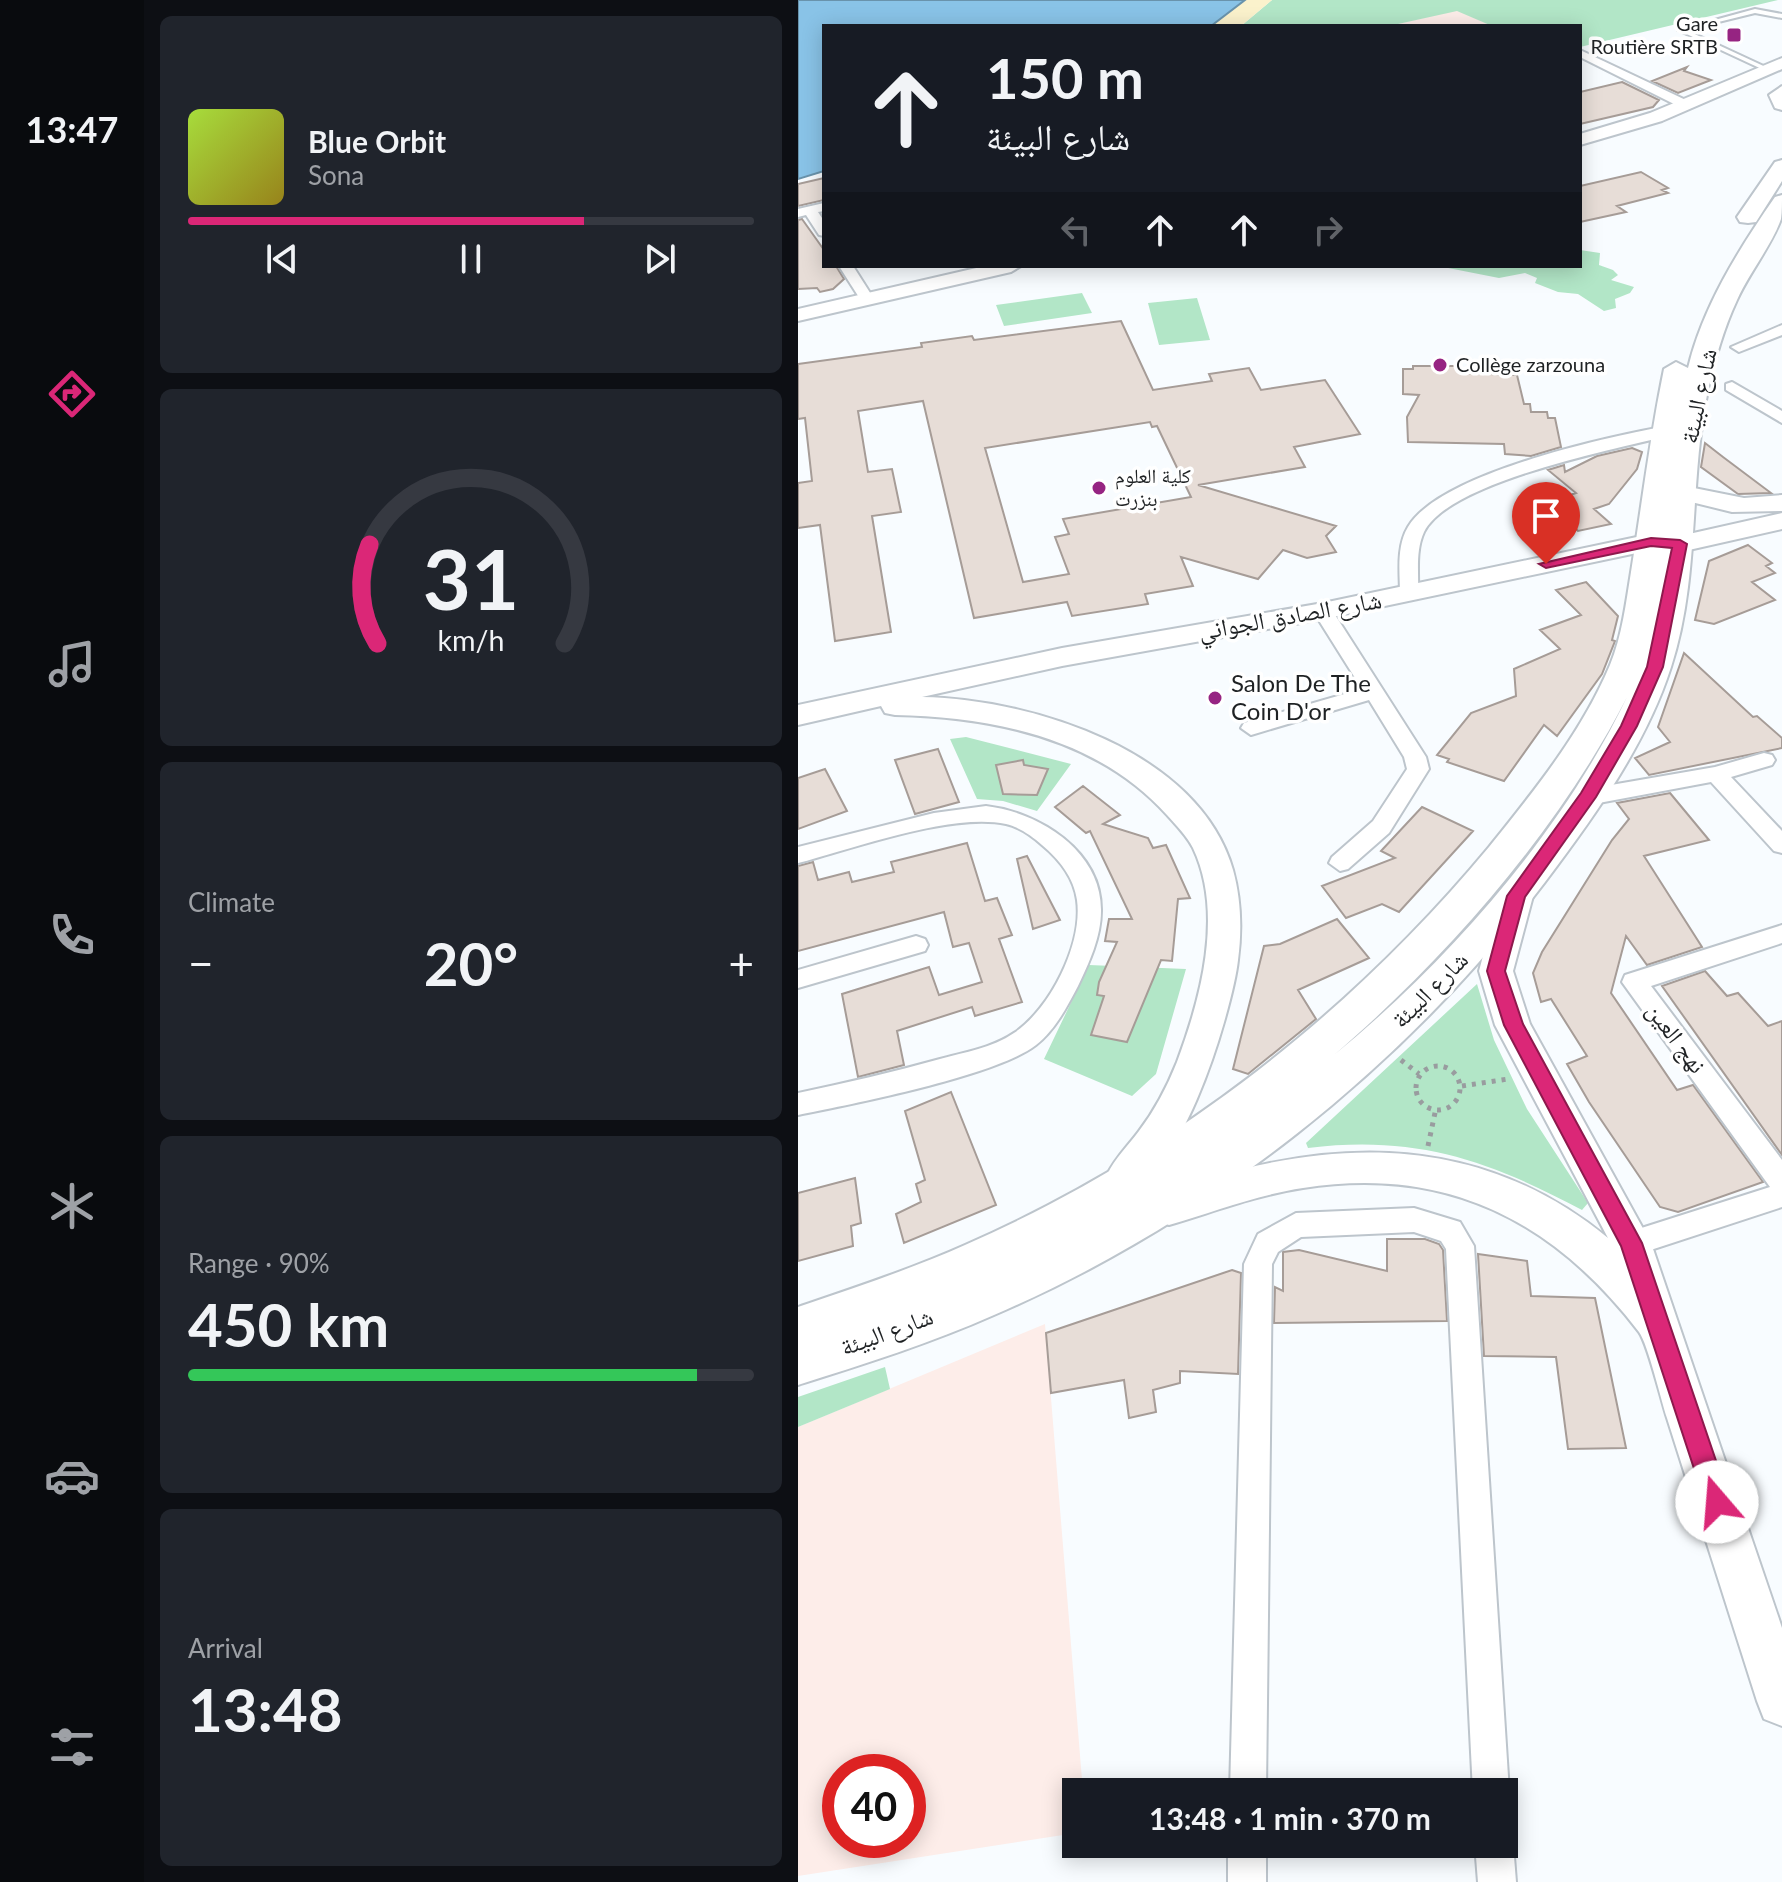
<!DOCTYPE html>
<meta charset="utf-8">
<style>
:root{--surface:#171b24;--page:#20242c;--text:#f1f3f6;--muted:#9ea1a6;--line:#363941;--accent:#db2777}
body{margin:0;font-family:Lato,"Noto Naskh Arabic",sans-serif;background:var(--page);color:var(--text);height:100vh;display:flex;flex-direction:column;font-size:30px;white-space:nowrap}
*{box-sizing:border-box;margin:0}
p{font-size:26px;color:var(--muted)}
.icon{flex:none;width:44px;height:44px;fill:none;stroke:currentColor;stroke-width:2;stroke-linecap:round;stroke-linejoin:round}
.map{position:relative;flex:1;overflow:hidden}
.side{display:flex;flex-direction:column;gap:16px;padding:16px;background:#0d0f14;width:654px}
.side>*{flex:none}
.hud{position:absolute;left:24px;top:24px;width:760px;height:244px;border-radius:0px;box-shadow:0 4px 20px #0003;background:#171b24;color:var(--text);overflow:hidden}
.speed{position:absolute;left:24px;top:1754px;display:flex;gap:16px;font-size:40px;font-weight:700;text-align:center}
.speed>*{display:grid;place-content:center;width:104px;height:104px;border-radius:50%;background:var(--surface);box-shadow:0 4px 20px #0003;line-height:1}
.speed .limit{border:12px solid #d22;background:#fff;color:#111}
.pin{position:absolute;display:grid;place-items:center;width:68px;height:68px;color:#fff;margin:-82px -34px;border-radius:50% 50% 50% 0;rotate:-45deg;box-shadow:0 0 8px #0007}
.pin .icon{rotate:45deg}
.me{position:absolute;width:88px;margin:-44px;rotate:342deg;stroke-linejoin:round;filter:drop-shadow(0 0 6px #0008)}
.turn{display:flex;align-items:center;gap:28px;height:168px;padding:0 32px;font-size:36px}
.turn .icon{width:104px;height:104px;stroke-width:2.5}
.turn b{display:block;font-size:56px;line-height:68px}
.lanes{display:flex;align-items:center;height:76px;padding:0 32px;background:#0003;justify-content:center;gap:40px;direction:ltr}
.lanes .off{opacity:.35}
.big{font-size:60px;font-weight:700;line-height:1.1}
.side .tile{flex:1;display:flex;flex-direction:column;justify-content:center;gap:12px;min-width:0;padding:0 28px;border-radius:12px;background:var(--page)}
.side .dial{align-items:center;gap:0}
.dial svg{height:208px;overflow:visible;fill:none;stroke:var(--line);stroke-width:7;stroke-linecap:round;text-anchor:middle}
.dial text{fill:var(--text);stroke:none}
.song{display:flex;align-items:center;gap:24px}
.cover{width:96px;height:96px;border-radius:12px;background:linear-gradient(135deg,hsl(80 70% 55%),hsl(50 70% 35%))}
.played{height:8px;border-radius:4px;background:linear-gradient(90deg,var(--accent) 70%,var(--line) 70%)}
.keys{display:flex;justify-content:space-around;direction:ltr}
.heat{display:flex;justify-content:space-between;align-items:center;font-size:44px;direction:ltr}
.charge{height:12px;border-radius:6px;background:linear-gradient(90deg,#34c759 90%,var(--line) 0)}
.trip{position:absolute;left:264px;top:1778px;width:456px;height:80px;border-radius:0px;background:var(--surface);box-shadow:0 4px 20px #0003;font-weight:700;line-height:80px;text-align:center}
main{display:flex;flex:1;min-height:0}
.tabs{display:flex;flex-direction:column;width:144px;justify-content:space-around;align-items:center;background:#090b0e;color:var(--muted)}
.tabs .icon{width:56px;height:56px}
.tabs .current{color:var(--accent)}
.tabs b{font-size:36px;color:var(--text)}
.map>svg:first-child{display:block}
.industrial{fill:#fdede9;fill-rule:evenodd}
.green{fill:#b2e6c7}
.sand{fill:#fbf2cc}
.water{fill:#89c3e7;stroke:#6993ac;stroke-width:2}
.building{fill:#e7ddd7;stroke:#a69c97;stroke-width:2;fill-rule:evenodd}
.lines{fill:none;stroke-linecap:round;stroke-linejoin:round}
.lane-casing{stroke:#bdc5cc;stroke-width:4}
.street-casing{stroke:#bdc5cc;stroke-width:4}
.secondary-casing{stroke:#bdc5cc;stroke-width:4}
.primary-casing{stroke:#bdc5cc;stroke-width:4}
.path{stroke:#999c9f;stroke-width:5;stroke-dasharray:4 6;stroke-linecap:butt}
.lane{fill:#fff;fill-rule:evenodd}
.street{fill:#fff;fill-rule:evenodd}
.secondary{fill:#fff;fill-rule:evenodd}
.primary{fill:#fff;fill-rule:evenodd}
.route{fill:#db2777;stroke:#8e194d;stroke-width:2}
.poi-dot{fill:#962482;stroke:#fff;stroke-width:3}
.labels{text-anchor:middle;stroke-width:7;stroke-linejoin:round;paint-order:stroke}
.far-poi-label{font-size:20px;fill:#1f2224;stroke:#fff;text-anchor:start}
.street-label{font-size:24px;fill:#1f2224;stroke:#fff}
.poi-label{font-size:24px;fill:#1f2224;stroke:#fff;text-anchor:start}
</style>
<main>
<nav class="tabs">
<b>13:47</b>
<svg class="icon current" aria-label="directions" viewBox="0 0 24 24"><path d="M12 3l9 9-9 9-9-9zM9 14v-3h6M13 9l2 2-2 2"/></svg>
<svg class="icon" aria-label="music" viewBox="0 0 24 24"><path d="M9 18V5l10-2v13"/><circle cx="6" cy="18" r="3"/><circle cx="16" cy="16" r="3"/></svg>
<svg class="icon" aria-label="phone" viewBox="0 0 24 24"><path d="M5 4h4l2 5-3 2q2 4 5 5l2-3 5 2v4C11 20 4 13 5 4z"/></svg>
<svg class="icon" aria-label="climate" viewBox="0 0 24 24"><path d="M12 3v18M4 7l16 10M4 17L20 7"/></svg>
<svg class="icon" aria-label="car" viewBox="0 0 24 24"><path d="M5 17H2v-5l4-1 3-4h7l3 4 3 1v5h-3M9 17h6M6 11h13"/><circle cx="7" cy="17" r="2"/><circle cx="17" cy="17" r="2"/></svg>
<svg class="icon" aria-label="filters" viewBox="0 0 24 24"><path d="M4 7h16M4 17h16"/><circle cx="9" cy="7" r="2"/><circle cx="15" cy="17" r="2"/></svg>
</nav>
<section class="side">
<div class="tile">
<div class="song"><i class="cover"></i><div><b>Blue Orbit</b><p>Sona</p></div></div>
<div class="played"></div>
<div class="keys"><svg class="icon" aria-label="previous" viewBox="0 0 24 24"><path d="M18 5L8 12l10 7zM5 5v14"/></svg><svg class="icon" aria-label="pause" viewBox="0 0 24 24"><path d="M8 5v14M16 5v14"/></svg><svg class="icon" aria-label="next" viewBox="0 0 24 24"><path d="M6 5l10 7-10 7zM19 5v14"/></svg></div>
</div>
<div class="tile dial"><svg viewBox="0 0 100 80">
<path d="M14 69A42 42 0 1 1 86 69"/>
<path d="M14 69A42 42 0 0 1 11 31" stroke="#db2777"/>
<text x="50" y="56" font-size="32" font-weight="700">31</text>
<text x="50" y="72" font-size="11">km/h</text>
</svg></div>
<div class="tile"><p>Climate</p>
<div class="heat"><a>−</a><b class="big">20°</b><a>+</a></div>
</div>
<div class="tile"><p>Range · 90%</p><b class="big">450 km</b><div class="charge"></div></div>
<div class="tile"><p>Arrival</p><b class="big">13:48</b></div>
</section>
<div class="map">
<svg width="984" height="1882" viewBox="0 0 984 1882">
<rect width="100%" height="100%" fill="#f8fcff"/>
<path class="industrial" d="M659,10L694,26H591Z
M247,1324L285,1792H278V1833L0,1876V1427ZM42,1772H110V1840H42Z"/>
<path class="green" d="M474,0H980L782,47V26H694L659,11L591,26H443Z
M782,250L802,253L801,265L815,270L820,275L813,280L836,287L832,293L817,299L818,308L806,311L780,294L760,292L737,283L739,278L727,273L701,278L640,266H782Z
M284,293L294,313L206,326L198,305Z
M399,298L412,340L361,345L350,303Z
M168,737L273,764L239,811L205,801L179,799L152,739Z
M291,965L388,969L358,1074L334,1096L246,1059Z
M679,984L696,1040L729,1109L790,1203L784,1210C690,1160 618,1135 510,1148L508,1143Z
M87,1367L92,1389L0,1427V1397Z"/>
<path class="sand" d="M447,0H474L443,26H413Z"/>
<path class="water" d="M0,0H447L413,26H26V171L0,179Z"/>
<path class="building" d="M889,67L886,71L913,80L880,93L854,81Z
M824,82L861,100L855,107L782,124V92Z
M843,172L870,188L864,190L870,193L819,206L828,212L782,222V186Z
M26,178V200L0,206V184Z
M4,219L26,250V266H38L46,279L35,289L22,292L19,288L0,289V220Z
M323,321L355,390L414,381L411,374L451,368L463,390L527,380L562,434L496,447L507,467L400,485L538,526L528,536L538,552L509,558L485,550L460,579L383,557L395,586L347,594L350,604L274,616L269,602L176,618L125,401L60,411L70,472L94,469L103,512L74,516L93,632L37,641L22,525L0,528V483L14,481L7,418L0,419V364L124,347L123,343L174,336L176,340ZM352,422L354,427L359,426L393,497L265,519L271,534L257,537L271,574L225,582L187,448Z
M615,366H662L663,373L719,375L726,404H732L733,412H749L750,418H757L763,447L733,456L707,454L706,444L610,442L609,417L621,395L605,394V369H615Z
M907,443L925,457L973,493L940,494L903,467Z
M834,448L844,452L839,469L811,504L796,509L813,524L780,531L750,502L778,493L750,470L766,465L767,472L799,456Z
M950,545L974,563L968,566L977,573L954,582L977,600L916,624L897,620L911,561Z
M788,582L820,616L814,640L817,641L804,674L759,736L746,725L706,781L649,762L651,759L639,755L673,713L718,696L716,669L762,649L742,630L783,615L758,590Z
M886,653L955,717L959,716L984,738V748L851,775L837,758L872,742L860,727Z
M140,749L161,802L117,814L97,760Z
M225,760L226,765L250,769L239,795L205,794L198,765Z
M27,769L49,811L0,829V778Z
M285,786L322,815L305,824L350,838L355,848L368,845L392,898L380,899L374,961L363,960L329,1042L293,1035L306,996L299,995L301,982L319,942L307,941L311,919H334L292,831L288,833L257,807Z
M872,793L911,840L846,856L904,947L849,965L828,936L813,993L879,1090L895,1085L965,1182L880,1212L862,1207L791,1102L769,1064L789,1056L753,999L743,1002L735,973L744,952L814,840L831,819L819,803Z
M624,807L675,831L601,912L584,904L548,918L524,886L597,858L583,851Z
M169,843L187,901L199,898L214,935L201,939L224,1002L177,1016L174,1007L99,1031L106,1065L60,1077L44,994L131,967L141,995L184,982L171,943L155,947L146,912L0,951V866L15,862L20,880L51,872L54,882L96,872L93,862Z
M229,856L262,920L235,929L219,859Z
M539,919L571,958L500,990L518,1019L450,1074L435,1069L466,946L482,944Z
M907,971L929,996L940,993L970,1026L984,1021V1155L864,986Z
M153,1092L198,1205L106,1243L98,1214L123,1202L118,1184L127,1180L107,1111Z
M57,1178L63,1223L53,1226L55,1246L0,1261V1193Z
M589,1239H627L641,1244L645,1250L649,1321L476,1323L477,1287L485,1291V1252L501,1250L589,1271Z
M680,1254L729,1261L733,1296L797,1298L828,1448L770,1449L758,1357L686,1356Z
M434,1270L443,1273L440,1374L382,1371V1383L355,1390L358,1412L331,1418L326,1380L253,1393L248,1333Z"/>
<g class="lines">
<g class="lane-casing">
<path id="lane" d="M957,9L984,14V18L957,13L888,30L972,69V71H968L880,30Z"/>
</g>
<g class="street-casing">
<path id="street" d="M782,50L892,102L894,105L884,108L782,57Z
M26,203V211L20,212L26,221V236L21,235L8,215L0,217V209Z
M41,266H55L76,299L74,302H64Z
M984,325V335L941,352L933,347Z
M934,382L984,411V423L928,390V384Z
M864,427L870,428V436C817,449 650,482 626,532C617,551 621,575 620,594L611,600L602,594C602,573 598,547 610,527C641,474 805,438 864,427Z
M525,605L532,607L628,757L631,769L591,833L550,869L542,871L531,863L534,857L575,821L609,769L606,757L571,700L453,735L443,728L446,723L564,689L515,611Z
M966,753L974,755L977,760L974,765L933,777L984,831V853L976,851L913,782L790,805L779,797L790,789L917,767Z
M188,806C241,812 304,851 303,911C303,937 291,963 280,986C269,1007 257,1030 238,1045C198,1076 54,1104 0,1115V1093C48,1083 95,1072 142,1059C167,1052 194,1048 216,1033C252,1009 285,944 279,900C276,878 261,859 244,845C234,836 221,827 208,824C154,812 54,849 0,863V847L136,813Z
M984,925V943L853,986L984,1160V1207L819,1261L809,1257L805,1248L809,1239L972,1187L824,982L827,975Z
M118,936L127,939L130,945L127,951L0,988V970Z
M616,1208L662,1222L676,1246L711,1792L706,1804V1792H675L648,1249L643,1241L616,1232L503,1237L480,1252L474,1264L468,1792H432L446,1264L460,1234L498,1213Z
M706,1830L715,1844L718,1882H680L677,1844H706Z
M430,1844H468V1882H430Z"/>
</g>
<g class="secondary-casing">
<path id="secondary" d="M984,58V69L864,121L782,145V134L852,113Z
M187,266H223L213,272L0,321V309Z
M886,486L946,498L984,495V511L934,512L877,498L874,493Z
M984,513V529L882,552L853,550L525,619L264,666L124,697C234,699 401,751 435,870C443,899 444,930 440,960C435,1007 377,1209 314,1187L309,1175C317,1158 330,1146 341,1131C357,1110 369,1087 379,1062C403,998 426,913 395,848C389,836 378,825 369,815C300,738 195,717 97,715L87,713L83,706L0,725V705L264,648L525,603L853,534L882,536Z
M718,884L730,887L735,896L715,971L732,1024L853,1243L984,1628V1726L966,1719L959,1701C929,1607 899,1512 869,1418C863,1400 850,1344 841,1332C756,1221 648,1165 505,1188C459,1195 415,1212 371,1225L357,1220L351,1208L357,1196C515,1138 672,1125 810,1238L697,1025L681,971L701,896L706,887Z"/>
</g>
<g class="primary-casing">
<path id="primary" d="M984,86V110L977,108L971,95Z
M984,160V181L958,222L950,223L942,222L939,217L977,162Z
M984,195C984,202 984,212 983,219C974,245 951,273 939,300C925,330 916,362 909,395C891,485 902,578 873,667C848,745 796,817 747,882C605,1068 412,1222 196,1315C133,1343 66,1364 0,1385V1307C56,1288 113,1269 167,1245C370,1156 550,1017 691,847C736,791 784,732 812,665C824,636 828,603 833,572C844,504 852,436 866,369L878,362L890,368C905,306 941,249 977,197ZM829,697C765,831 651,961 536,1055C649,958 761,830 829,697Z"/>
</g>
<path class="path" d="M603,1060L621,1074
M618 1088a22 22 0 1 1 44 0a22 22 0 1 1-44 0Z
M664,1086L710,1079
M630,1146L638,1108"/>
<use href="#lane" class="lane"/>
<use href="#street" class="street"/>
<use href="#secondary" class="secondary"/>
<use href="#primary" class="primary"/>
</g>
<path class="route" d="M853,538L882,540L889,544L865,667L839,726L798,797L727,897L707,971L725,1024L844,1243L932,1502L928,1510L919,1514L911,1510L907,1502L823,1246L706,1025L689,971L709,896L783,793L823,726L849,667L874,548L853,546L748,568L741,564Z"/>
<g class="poi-dot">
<rect x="928" y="27" width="16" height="16" rx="4"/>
<circle cx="642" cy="365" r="8"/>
<circle cx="301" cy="488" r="8"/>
<circle cx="417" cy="698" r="8"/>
</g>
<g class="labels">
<g class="far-poi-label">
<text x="920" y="31" text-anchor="end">Gare<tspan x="920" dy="23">Routière SRTB</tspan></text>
<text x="658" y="372">Collège zarzouna</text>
<text x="317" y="483">كلية العلوم<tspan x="317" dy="23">بنزرت</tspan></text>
</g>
<g class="street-label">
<text transform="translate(901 396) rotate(-78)" y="8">شارع البيئة</text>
<text transform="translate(492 616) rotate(-10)" y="8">شارع الصادق الجواني</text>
<text transform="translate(632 990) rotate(-45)" y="8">شارع البيئة</text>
<text transform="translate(878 1038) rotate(53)" y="8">نهج العين</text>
<text transform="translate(89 1332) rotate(-20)" y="8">شارع البيئة</text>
</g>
<g class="poi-label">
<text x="433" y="692">Salon De The<tspan x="433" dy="28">Coin D'or</tspan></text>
</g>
</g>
</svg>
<div class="speed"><div class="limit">40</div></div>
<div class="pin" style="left:748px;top:564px;background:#d93025"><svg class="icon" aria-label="arrive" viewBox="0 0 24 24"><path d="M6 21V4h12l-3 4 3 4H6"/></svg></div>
<svg class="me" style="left:919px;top:1502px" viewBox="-20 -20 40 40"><circle r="19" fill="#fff"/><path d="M0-13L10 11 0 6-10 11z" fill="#db2777"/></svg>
<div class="trip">13:48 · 1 min · 370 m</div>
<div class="hud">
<div class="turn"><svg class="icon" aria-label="ahead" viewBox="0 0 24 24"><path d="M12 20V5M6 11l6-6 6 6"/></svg><div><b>150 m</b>شارع البيئة</div></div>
<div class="lanes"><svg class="icon off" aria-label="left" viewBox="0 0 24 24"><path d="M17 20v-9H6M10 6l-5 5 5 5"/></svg><svg class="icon" aria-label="ahead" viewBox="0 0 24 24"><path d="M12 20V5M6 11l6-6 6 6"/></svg><svg class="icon" aria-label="ahead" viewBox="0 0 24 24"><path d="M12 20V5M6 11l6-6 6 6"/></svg><svg class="icon off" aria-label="right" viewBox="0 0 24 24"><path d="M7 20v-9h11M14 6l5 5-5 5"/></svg></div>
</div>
</div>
</main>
